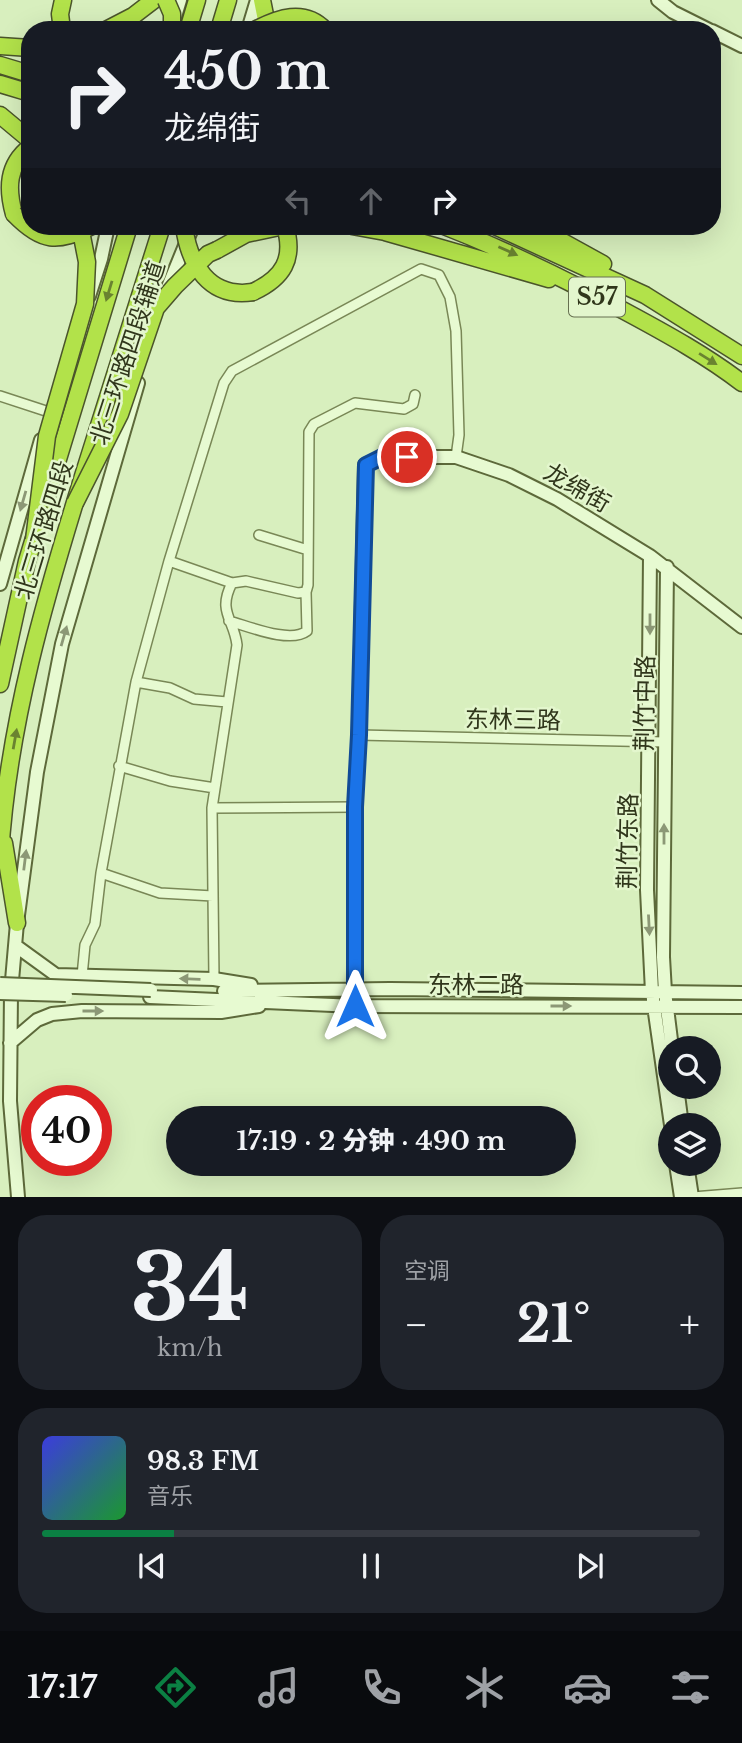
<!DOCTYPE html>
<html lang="zh">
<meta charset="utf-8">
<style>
:root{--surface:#171b24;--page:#20242c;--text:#f1f3f6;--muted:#9ea1a6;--line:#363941;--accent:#0b8043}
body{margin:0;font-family:"Libre Baskerville","Noto Sans SC",serif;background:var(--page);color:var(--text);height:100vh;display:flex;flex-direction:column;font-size:26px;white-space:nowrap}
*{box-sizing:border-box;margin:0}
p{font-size:23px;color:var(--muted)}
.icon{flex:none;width:38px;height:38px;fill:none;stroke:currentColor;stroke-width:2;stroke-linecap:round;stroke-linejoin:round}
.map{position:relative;height:1197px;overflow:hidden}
.panel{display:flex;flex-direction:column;gap:18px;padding:18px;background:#0d0f14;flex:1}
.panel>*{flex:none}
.guide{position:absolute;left:21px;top:21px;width:700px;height:214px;border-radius:28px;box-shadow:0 7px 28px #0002;background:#171b24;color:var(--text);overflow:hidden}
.controls{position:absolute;left:658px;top:1036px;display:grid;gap:14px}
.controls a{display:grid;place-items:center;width:63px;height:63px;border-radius:50%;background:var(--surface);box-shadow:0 7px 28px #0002;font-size:35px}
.speed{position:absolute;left:21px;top:1085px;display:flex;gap:14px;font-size:35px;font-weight:700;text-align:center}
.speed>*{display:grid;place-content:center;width:91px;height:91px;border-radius:50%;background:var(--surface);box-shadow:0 7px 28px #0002;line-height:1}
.speed .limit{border:10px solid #d22;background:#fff;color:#111}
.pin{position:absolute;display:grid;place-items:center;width:60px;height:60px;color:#fff;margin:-30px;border:4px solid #fff;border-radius:50%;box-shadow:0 2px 7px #0007}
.me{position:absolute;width:77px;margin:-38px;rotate:0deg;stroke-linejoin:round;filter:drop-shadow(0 0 5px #0008)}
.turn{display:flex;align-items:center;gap:24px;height:147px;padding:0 28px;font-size:32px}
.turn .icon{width:91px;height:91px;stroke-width:2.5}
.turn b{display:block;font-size:49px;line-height:60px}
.lanes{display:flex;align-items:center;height:66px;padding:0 28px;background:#0003;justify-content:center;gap:35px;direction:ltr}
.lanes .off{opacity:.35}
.big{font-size:52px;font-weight:800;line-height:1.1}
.panel .card{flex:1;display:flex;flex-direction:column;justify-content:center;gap:10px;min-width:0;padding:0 24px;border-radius:28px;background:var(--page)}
.panel .dial{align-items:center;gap:0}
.dial b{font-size:91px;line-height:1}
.song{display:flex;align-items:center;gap:21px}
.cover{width:84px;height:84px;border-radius:10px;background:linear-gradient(135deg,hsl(240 70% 55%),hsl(130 70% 35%))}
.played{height:7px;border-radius:4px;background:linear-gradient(90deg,var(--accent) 20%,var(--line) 20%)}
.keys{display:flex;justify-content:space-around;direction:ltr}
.heat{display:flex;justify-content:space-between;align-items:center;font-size:38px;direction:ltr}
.panel .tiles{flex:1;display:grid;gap:18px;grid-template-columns:1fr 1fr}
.card:last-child{grid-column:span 2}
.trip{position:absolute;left:166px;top:1106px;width:410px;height:70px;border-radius:35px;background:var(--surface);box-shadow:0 7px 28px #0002;font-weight:800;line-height:70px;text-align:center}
.menu{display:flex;height:112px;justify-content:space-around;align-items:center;background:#090b0e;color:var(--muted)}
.menu .icon{width:49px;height:49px}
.menu .active{color:var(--accent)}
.menu b{font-size:32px;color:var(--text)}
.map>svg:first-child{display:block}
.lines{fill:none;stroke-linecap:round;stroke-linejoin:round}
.street-casing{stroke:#798756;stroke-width:12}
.secondary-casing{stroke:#5d693a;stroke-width:16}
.highway-casing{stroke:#4b552b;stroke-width:19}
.street{stroke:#e7fad1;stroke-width:9}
.secondary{stroke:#e7fad1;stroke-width:12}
.highway{stroke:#b2e24a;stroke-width:16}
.secondary-bridge-casing{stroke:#5d693a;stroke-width:16;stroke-linecap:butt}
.highway-bridge-casing{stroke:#4b552b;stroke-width:19;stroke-linecap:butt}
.secondary-bridge{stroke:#e7fad1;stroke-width:12}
.highway-bridge{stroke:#b2e24a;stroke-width:16}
.oneway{fill:#6a8330}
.oneway2{fill:#8c9876}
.route-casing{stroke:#114b97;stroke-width:18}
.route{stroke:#1a73e8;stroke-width:12}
.labels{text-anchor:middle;stroke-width:5;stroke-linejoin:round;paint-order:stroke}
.shield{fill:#e3f6cd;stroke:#667050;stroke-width:2}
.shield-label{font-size:23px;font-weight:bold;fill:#30361b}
.street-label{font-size:24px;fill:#30361b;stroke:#e3f6cd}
</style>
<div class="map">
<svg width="742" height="1197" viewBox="0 0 742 1197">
<rect width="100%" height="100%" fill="#d8efbe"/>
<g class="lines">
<g class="street-casing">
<path id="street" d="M0,396L49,412
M259,535L308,550
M169,561L232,583
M229,621C248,626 290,644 307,631L306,592
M136,682L170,688L194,699L227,702
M359,735L665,742
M119,766L170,781L215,788
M212,808L237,645C234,619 217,612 232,583L246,581L298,593L306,592L308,585L309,432L314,424L355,403L404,409L413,404L415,395
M213,896L160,893L101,873L136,682L169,561L224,383L232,371L421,269L439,275L450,297L456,331L459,435L456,457
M82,976L85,945L95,924L101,873
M214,979L212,808L355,807
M693,1197L742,1193"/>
</g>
<g class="secondary-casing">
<path id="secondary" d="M658,0L673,12L709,30
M173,23L180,0
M248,30L257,0
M712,31L742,46
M166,292L193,226
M89,296L101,259L108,226
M650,556L647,890L652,992L671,1125
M667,567L663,957L665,992L672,1048
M0,584L41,440
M16,946L56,975L214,979L251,985
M224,991L390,989L742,993
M150,997L355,1006L742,1007
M355,1006V807L359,735L365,465L382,457H456L509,475L557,499L650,556L742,627
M10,1043L37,1020L52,1014L82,1011L221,1012L259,1006
M677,1087L682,1125
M676,1164L681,1197
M687,1164L692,1197
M18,1197L10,1101L11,992L17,923L37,772L62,644L138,383"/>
</g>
<g class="highway-casing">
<path id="highway" d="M262,0L268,30
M62,30L60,14L63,0
M106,30L133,16L154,0
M188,30L197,0
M219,30L228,0
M0,46L30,48
M0,65L30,74
M0,84L30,93
M0,115L30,140
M14,214C7,189 7,165 30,147
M352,226L385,232L549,279
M444,226C508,251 567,280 628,313C667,334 707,356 742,383
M495,226L645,295L742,356
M534,226L603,264
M217,250L246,234L284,226
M253,292C283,278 295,259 285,226
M0,684L27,561L129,226
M4,843L17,923
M0,855C8,724 45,598 84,473C110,391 136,308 162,226"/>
</g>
<use href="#street" class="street"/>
<use href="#secondary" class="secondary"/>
<use href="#highway" class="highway"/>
<g class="secondary-bridge-casing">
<path id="secondary-bridge" d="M0,984L151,990
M0,993L66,995"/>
</g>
<g class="highway-bridge-casing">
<path id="highway-bridge" d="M166,0L172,14V30
M255,30C278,18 304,8 325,30
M14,214C42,243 57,243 92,226
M184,226C189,264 209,299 253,292
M75,503L120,414L156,308L175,286L208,254L217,250
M34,540L47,436L85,304L87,262L80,226"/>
</g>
<use href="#secondary-bridge" class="secondary-bridge"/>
<use href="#highway-bridge" class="highway-bridge"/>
</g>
<defs><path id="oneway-solid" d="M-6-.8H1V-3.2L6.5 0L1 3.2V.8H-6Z" transform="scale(1.75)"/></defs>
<g class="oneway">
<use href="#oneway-solid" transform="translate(508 251) rotate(24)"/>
<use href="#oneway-solid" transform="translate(109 291) rotate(107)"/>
<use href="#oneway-solid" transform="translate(708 359) rotate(32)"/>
<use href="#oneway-solid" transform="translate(15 739) rotate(-80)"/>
</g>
<g class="oneway2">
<use href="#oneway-solid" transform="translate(23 501) rotate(106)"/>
<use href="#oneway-solid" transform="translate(650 624) rotate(90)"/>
<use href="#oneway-solid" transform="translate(64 636) rotate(-74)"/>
<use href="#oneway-solid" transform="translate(664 834) rotate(-90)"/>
<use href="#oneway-solid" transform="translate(25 860) rotate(-83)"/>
<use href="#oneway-solid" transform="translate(649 925) rotate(87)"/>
<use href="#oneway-solid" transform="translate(190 979) rotate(-178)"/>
<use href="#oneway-solid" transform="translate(561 1006)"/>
<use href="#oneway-solid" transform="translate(93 1011)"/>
</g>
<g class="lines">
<g class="route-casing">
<path id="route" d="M355,1006V807L359,735L366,465L382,457H407"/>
</g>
<use href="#route" class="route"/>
</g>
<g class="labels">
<rect class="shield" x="569" y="277.5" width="56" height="39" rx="5"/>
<g class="shield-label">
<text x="597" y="305">S57</text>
</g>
<g class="street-label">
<text transform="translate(128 353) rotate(-72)" y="8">北三环路四段辅道</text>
<text transform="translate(577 488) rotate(30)" y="8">龙绵街</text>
<text transform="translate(44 530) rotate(-73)" y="8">北三环路四段</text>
<text transform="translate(645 703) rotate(-89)" y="8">荆竹中路</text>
<text transform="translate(513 720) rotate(1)" y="8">东林三路</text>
<text transform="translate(628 841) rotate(-89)" y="8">荆竹东路</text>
<text x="476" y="993">东林二路</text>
</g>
</g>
</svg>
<div class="controls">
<a><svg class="icon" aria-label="search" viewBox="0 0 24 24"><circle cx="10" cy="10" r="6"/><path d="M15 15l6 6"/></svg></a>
<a><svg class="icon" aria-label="layers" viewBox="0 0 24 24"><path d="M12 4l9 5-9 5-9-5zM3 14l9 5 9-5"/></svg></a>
</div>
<div class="speed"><div class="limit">40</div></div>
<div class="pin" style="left:407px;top:457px;background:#d93025"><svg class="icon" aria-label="arrive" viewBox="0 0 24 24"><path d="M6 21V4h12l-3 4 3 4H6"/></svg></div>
<svg class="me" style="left:355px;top:1006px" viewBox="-20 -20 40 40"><path d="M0-17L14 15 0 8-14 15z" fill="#1a73e8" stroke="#fff" stroke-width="4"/></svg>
<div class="trip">17:19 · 2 分钟 · 490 m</div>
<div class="guide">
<div class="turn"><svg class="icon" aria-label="right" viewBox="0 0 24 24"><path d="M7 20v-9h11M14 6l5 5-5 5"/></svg><div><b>450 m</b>龙绵街</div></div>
<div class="lanes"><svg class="icon off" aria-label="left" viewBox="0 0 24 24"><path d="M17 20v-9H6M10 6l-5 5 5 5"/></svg><svg class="icon off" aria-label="ahead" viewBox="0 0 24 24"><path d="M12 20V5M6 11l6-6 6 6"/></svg><svg class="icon" aria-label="right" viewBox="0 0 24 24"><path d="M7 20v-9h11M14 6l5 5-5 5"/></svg></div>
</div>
</div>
<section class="panel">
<div class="tiles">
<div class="card dial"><b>34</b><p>km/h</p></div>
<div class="card"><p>空调</p>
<div class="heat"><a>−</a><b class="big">21°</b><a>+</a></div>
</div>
<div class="card">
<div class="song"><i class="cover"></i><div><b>98.3 FM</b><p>音乐</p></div></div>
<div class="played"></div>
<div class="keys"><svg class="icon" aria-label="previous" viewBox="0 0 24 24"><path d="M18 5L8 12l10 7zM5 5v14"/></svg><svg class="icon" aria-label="pause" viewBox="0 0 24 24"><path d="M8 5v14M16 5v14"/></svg><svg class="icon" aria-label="next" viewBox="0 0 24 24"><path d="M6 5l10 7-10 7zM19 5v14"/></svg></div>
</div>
</div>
</section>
<nav class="menu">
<b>17:17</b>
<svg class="icon active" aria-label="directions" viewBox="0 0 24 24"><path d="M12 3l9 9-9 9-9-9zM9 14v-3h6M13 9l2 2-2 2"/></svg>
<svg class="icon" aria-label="music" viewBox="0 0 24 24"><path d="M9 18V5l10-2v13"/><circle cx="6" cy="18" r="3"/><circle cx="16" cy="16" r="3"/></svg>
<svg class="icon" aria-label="phone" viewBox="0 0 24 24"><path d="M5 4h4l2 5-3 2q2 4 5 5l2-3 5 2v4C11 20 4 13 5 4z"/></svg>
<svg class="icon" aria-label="climate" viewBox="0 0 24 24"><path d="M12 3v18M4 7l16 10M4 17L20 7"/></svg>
<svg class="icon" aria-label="car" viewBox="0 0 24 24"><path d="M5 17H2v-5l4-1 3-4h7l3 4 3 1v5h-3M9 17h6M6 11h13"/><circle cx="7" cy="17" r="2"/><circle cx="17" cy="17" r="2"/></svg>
<svg class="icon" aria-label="filters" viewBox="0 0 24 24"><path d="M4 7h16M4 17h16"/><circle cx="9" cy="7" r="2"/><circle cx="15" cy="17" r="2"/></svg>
</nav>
